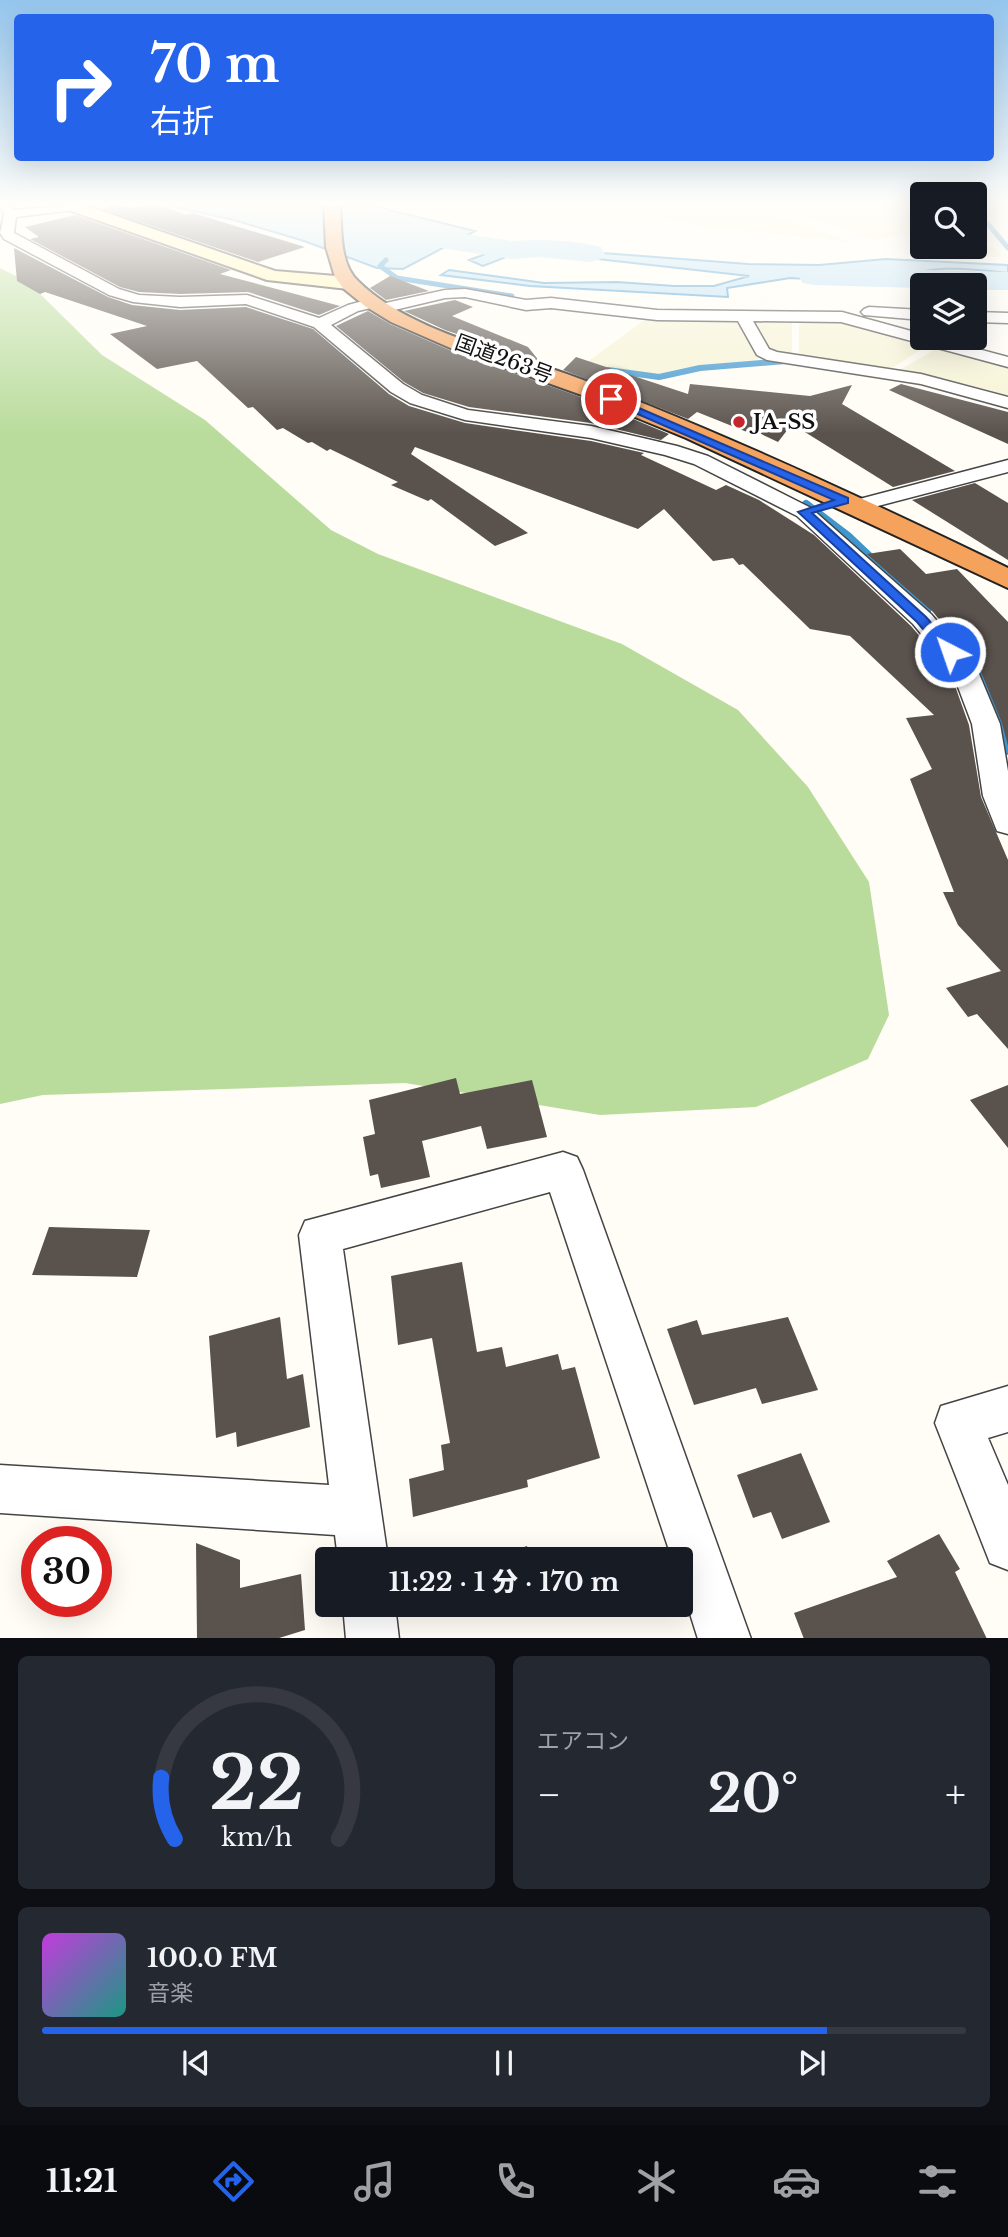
<!DOCTYPE html>
<html lang="ja">
<meta charset="utf-8">
<style>
:root{--surface:#171b24;--page:#242831;--text:#f1f3f6;--muted:#9ea1a6;--line:#363941;--accent:#2563eb}
body{margin:0;font-family:"Libre Baskerville","Noto Sans JP",serif;background:var(--page);color:var(--text);height:100vh;display:flex;flex-direction:column;font-size:26px;white-space:nowrap}
*{box-sizing:border-box;margin:0}
p{font-size:23px;color:var(--muted)}
.icon{flex:none;width:38px;height:38px;fill:none;stroke:currentColor;stroke-width:2;stroke-linecap:round;stroke-linejoin:round}
.map{position:relative;height:1638px;overflow:hidden}
.panel{display:flex;flex-direction:column;gap:18px;padding:18px;background:#0d0f14;flex:1}
.panel>*{flex:none}
.top-card{position:absolute;left:14px;top:14px;width:980px;height:147px;border-radius:7px;box-shadow:0 7px 28px #0002;background:#2563eb;color:#fff;overflow:hidden}
.controls{position:absolute;left:910px;top:182px;display:grid;gap:14px}
.controls a{display:grid;place-items:center;width:77px;height:77px;border-radius:7px;background:var(--surface);box-shadow:0 7px 28px #0002;font-size:35px}
.speed{position:absolute;left:21px;top:1526px;display:flex;gap:14px;font-size:35px;font-weight:700;text-align:center}
.speed>*{display:grid;place-content:center;width:91px;height:91px;border-radius:50%;background:var(--surface);box-shadow:0 7px 28px #0002;line-height:1}
.speed .limit{border:10px solid #d22;background:#fff;color:#111}
.pin{position:absolute;display:grid;place-items:center;width:60px;height:60px;color:#fff;margin:-30px;border:4px solid #fff;border-radius:50%;box-shadow:0 2px 7px #0007}
.me{position:absolute;width:77px;margin:-38px;rotate:319deg;stroke-linejoin:round;filter:drop-shadow(0 0 5px #0008)}
.turn{display:flex;align-items:center;gap:24px;height:147px;padding:0 21px;font-size:32px}
.turn .icon{width:91px;height:91px;stroke-width:2.5}
.turn b{display:block;font-size:49px;line-height:60px}
.big{font-size:52px;font-weight:800;line-height:1.1}
.panel .card{flex:1;display:flex;flex-direction:column;justify-content:center;gap:10px;min-width:0;padding:0 24px;border-radius:10px;background:var(--page)}
.panel .dial{align-items:center;gap:0}
.dial svg{height:182px;overflow:visible;fill:none;stroke:var(--line);stroke-width:7;stroke-linecap:round;text-anchor:middle}
.dial text{fill:var(--text);stroke:none}
.song{display:flex;align-items:center;gap:21px}
.cover{width:84px;height:84px;border-radius:10px;background:linear-gradient(135deg,hsl(290 70% 55%),hsl(170 70% 35%))}
.played{height:7px;border-radius:4px;background:linear-gradient(90deg,var(--accent) 85%,var(--line) 85%)}
.keys{display:flex;justify-content:space-around;direction:ltr}
.heat{display:flex;justify-content:space-between;align-items:center;font-size:38px;direction:ltr}
.panel .tiles{flex:1;display:grid;gap:18px;grid-template-columns:1fr 1fr}
.card:last-child{grid-column:span 2}
.trip{position:absolute;left:315px;top:1547px;width:378px;height:70px;border-radius:7px;background:var(--surface);box-shadow:0 7px 28px #0002;font-weight:800;line-height:70px;text-align:center}
.tabs{display:flex;height:112px;justify-content:space-around;align-items:center;background:#090b0e;color:var(--muted)}
.tabs .icon{width:49px;height:49px}
.tabs .on{color:var(--accent)}
.tabs b{font-size:32px;color:var(--text)}
.map>svg:first-child{display:block}
.farmland{fill:#f6f3d4}
.forest{fill:#b9dc9c}
.water{fill:#b9e0f7;stroke:#3f96cf;stroke-width:2}
.lines{fill:none;stroke-linecap:round;stroke-linejoin:round}
.stream-far3{stroke:#3f96cf;stroke-width:5}
.stream-far2{stroke:#3f96cf;stroke-width:6}
.stream-far1{stroke:#3f96cf;stroke-width:8}
.stream{stroke:#3f96cf;stroke-width:10}
.river{fill:#b9e0f7;fill-rule:evenodd}
.building{fill:#5a524d}
.street-casing{stroke:#444;stroke-width:3}
.secondary-casing{stroke:#333;stroke-width:4}
.highway-casing{stroke:#222;stroke-width:4}
.street{fill:#fff;fill-rule:evenodd}
.secondary{fill:#fff6b0;fill-rule:evenodd}
.highway{fill:#f5a25d;fill-rule:evenodd}
.route{fill:#2563eb;stroke:#184099;stroke-width:2}
.poi-dot{fill:#c4262e;stroke:#fff;stroke-width:2.5}
.labels{text-anchor:middle;stroke-width:7;stroke-linejoin:round;paint-order:stroke}
.far-street-label{font-size:21px;fill:#111;stroke:#fff}
.far-poi-label{font-size:21px;font-weight:bold;fill:#111;stroke:#fff;text-anchor:start}
</style>
<div class="map">
<svg width="1008" height="1639" viewBox="0 0 1008 1639">
<rect width="100%" height="100%" fill="#fffdf5"/>
<path class="farmland" d="M598,205H690L644,214Z
M702,205H746L781,220L733,230L700,227L693,223L648,215Z
M854,205H922V230L876,240L804,216Z
M789,220L851,242L738,230Z
M975,246L994,247L1001,254L996,257L929,253L928,248Z
M647,318L741,321L756,354L770,358L698,366L658,375L586,363Z
M756,320L792,321V354H778L771,350L753,323Z
M847,320L931,343L889,370L803,356L799,353V322Z
M941,346L1008,365V400L968,385L898,371Z"/>
<path class="forest" d="M0,268L28,282L102,355L205,420L331,530L378,554L622,644L738,710L808,787L869,882L889,1015L868,1059L756,1107L600,1115L405,1083L43,1095L0,1104Z"/>
<path class="water" d="M165,205H370L475,231L403,269L377,268L304,241L234,220Z
M534,241L576,251L748,264L819,265L886,259L1008,265V273C973,269 922,262 892,284L790,278L727,288L728,297L530,286L441,275L449,270L544,283L617,282L674,286H714L749,276L535,252H519L483,266L469,260L508,246L524,247Z"/>
<g class="lines">
<path class="stream-far3" d="M975,215L988,224L1008,248
M386,260L380,266L397,278L512,296"/>
<path class="stream-far2" d="M608,370L659,377L700,368L785,361"/>
<path class="stream-far1" d="M806,504L848,536L927,611
M940,626L977,672"/>
<path class="stream" d="M976,670L998,713L1008,750"/>
<path class="river" d="M204,205H269L512,241C541,239 572,240 601,247L605,253L601,259L590,262L539,257L512,259L217,213L208,211Z
M814,267L1008,272V290H975V285H922V288L814,285L803,283L798,276L803,269Z"/>
</g>
<path class="building" d="M118,205L132,208L150,205L166,207L186,215L193,213L305,247L258,262L102,209Z
M75,215L231,270L220,274L340,306L319,315L248,292L180,294L139,292L120,287L30,239L39,237L25,227Z
M14,248L108,297L132,305L180,310L246,307L313,329L389,394L409,406L465,423L591,441L644,453L641,455L716,490L726,485L759,500L814,535L911,626L950,672L969,725L981,797L1008,860V1049L977,1014L968,1017L946,988L1001,971L958,925L943,892H954L910,779L932,769L906,718L934,715L850,636L810,629L743,564L739,565L733,558L713,561L664,509L638,529L415,447L411,454L528,533L495,546L431,499L428,501L391,485L398,482L330,449L327,451L312,442L308,443L283,428L277,430L253,407L248,408L197,361L157,369L110,334L147,326L45,292L40,294L17,281Z
M390,276L429,291L386,300L370,288Z
M455,300L473,307L452,316L528,347L540,362L445,330L404,311Z
M368,311L390,324L454,352L578,396L669,434L661,440L591,423L469,407L423,393L404,382L336,326Z
M576,357L688,394L690,384L810,396L852,385L842,404L955,471L893,487L792,424L778,442L757,432L752,434L697,412L688,419L563,370Z
M901,384L1008,412V444L889,390Z
M975,483L1008,503V560L912,500Z
M900,549L926,574L957,569L1008,622V746L1002,723L979,667L933,612L867,554Z
M456,1078L460,1094L532,1080L547,1137L487,1149L481,1126L422,1141L430,1177L381,1188L378,1174L370,1176L363,1137L375,1134L369,1100Z
M1008,1085V1148L970,1100Z
M49,1227L150,1230L137,1277L32,1275Z
M462,1262L477,1352L502,1347L506,1367L558,1354L562,1370L575,1367L600,1458L527,1480L528,1487L413,1517L409,1479L444,1470L441,1445L450,1443L432,1338L398,1345L391,1276Z
M280,1317L287,1379L303,1374L310,1427L237,1447L236,1432L216,1438L209,1336Z
M788,1317L818,1390L762,1404L756,1388L694,1405L667,1329L697,1320L702,1335Z
M801,1453L830,1522L782,1539L771,1512L753,1518L737,1475Z
M939,1534L960,1569L955,1572L987,1639H804L794,1613L897,1577L887,1561Z
M196,1543L240,1560V1588L301,1574L305,1630L276,1639H197Z
M527,1546L531,1559H488Z"/>
<g class="lines">
<g class="street-casing">
<path id="street" d="M0,205H9L13,210L78,205L77,209L73,210L16,217L14,233L119,289L139,295L180,297L247,295L319,318L348,305L374,298L381,304L445,290L465,289L526,300L551,298L657,310L842,312L922,334V338H937L1008,357V367L841,322L753,321L769,349L777,352L921,374L1008,397V408L921,384L767,360L757,355L738,321L657,320L551,308L526,310L465,297L445,298L382,313L377,311L375,307L358,311L331,325L403,384L422,395L468,410L591,426L677,446L708,456L811,508L931,614L977,669L1000,724L1008,771V834L997,831L983,796L972,724L952,671L913,624L797,516L694,464L665,455L591,438L465,420L410,403L391,392L314,327L246,304L180,307L133,302L109,295L4,239L0,233L4,215Z
M869,307L922,310V320L864,315L861,312L864,309Z
M975,312L1008,313V323L975,322Z
M1008,460V472L855,512L848,510L845,506L848,502Z
M563,1152L577,1157L583,1170L751,1639H698L681,1585V1559H672L550,1192L343,1249L388,1559H338L335,1535L0,1513V1465L329,1485L299,1235L305,1221Z
M1008,1386V1432L988,1438L1008,1485V1570L990,1563L935,1423L941,1406Z
M343,1605H395L399,1639H346Z"/>
</g>
<g class="secondary-casing">
<path id="secondary" d="M61,205H84L275,271L348,277L357,283L348,289L267,280L63,208Z"/>
</g>
<g class="highway-casing">
<path id="highway" d="M324,205H340C342,229 339,263 358,281C402,325 482,346 540,365C577,377 613,391 650,406C771,455 890,511 1008,568V588L686,438L579,394L455,350L391,322L365,306L344,289L335,277L326,247Z"/>
</g>
<use href="#street" class="street"/>
<use href="#secondary" class="secondary"/>
<use href="#highway" class="highway"/>
</g>
<linearGradient id="sky" x2="0" y2="1"><stop stop-color="#95c6ee"/><stop offset="0.47" stop-color="#fffefa"/><stop offset="1" stop-color="#fffefa" stop-opacity="0"/></linearGradient>
<rect width="1008" height="434" fill="url(#sky)"/>
<path class="route" d="M611,396L848,498V503L812,513L926,617L954,649V655H945L917,622L798,512L834,500L608,401L607,399Z"/>
<circle class="poi-dot" cx="739" cy="422" r="7"/>
<g class="labels">
<g class="far-street-label">
<text transform="translate(504 359) rotate(20)" y="7">国道263号</text>
</g>
<g class="far-poi-label">
<text x="753" y="429">JA-SS</text>
</g>
</g>
</svg>
<div class="controls">
<a><svg class="icon" aria-label="search" viewBox="0 0 24 24"><circle cx="10" cy="10" r="6"/><path d="M15 15l6 6"/></svg></a>
<a><svg class="icon" aria-label="layers" viewBox="0 0 24 24"><path d="M12 4l9 5-9 5-9-5zM3 14l9 5 9-5"/></svg></a>
</div>
<div class="speed"><div class="limit">30</div></div>
<div class="pin" style="left:611px;top:399px;background:#d93025"><svg class="icon" aria-label="arrive" viewBox="0 0 24 24"><path d="M6 21V4h12l-3 4 3 4H6"/></svg></div>
<svg class="me" style="left:950px;top:652px" viewBox="-20 -20 40 40"><circle r="17" fill="#2563eb" stroke="#fff" stroke-width="3"/><path d="M0-11L8 9 0 5-8 9z" fill="#fff"/></svg>
<div class="trip">11:22 · 1 分 · 170 m</div>
<div class="top-card">
<div class="turn"><svg class="icon" aria-label="right" viewBox="0 0 24 24"><path d="M7 20v-9h11M14 6l5 5-5 5"/></svg><div><b>70 m</b>右折</div></div>
</div>
</div>
<section class="panel">
<div class="tiles">
<div class="card dial"><svg viewBox="0 0 100 80">
<path d="M14 69A42 42 0 1 1 86 69"/>
<path d="M14 69A42 42 0 0 1 8 42" stroke="#2563eb"/>
<text x="50" y="56" font-size="32" font-weight="700">22</text>
<text x="50" y="72" font-size="11">km/h</text>
</svg></div>
<div class="card"><p>エアコン</p>
<div class="heat"><a>−</a><b class="big">20°</b><a>+</a></div>
</div>
<div class="card">
<div class="song"><i class="cover"></i><div><b>100.0 FM</b><p>音楽</p></div></div>
<div class="played"></div>
<div class="keys"><svg class="icon" aria-label="previous" viewBox="0 0 24 24"><path d="M18 5L8 12l10 7zM5 5v14"/></svg><svg class="icon" aria-label="pause" viewBox="0 0 24 24"><path d="M8 5v14M16 5v14"/></svg><svg class="icon" aria-label="next" viewBox="0 0 24 24"><path d="M6 5l10 7-10 7zM19 5v14"/></svg></div>
</div>
</div>
</section>
<nav class="tabs">
<b>11:21</b>
<svg class="icon on" aria-label="directions" viewBox="0 0 24 24"><path d="M12 3l9 9-9 9-9-9zM9 14v-3h6M13 9l2 2-2 2"/></svg>
<svg class="icon" aria-label="music" viewBox="0 0 24 24"><path d="M9 18V5l10-2v13"/><circle cx="6" cy="18" r="3"/><circle cx="16" cy="16" r="3"/></svg>
<svg class="icon" aria-label="phone" viewBox="0 0 24 24"><path d="M5 4h4l2 5-3 2q2 4 5 5l2-3 5 2v4C11 20 4 13 5 4z"/></svg>
<svg class="icon" aria-label="climate" viewBox="0 0 24 24"><path d="M12 3v18M4 7l16 10M4 17L20 7"/></svg>
<svg class="icon" aria-label="car" viewBox="0 0 24 24"><path d="M5 17H2v-5l4-1 3-4h7l3 4 3 1v5h-3M9 17h6M6 11h13"/><circle cx="7" cy="17" r="2"/><circle cx="17" cy="17" r="2"/></svg>
<svg class="icon" aria-label="filters" viewBox="0 0 24 24"><path d="M4 7h16M4 17h16"/><circle cx="9" cy="7" r="2"/><circle cx="15" cy="17" r="2"/></svg>
</nav>
